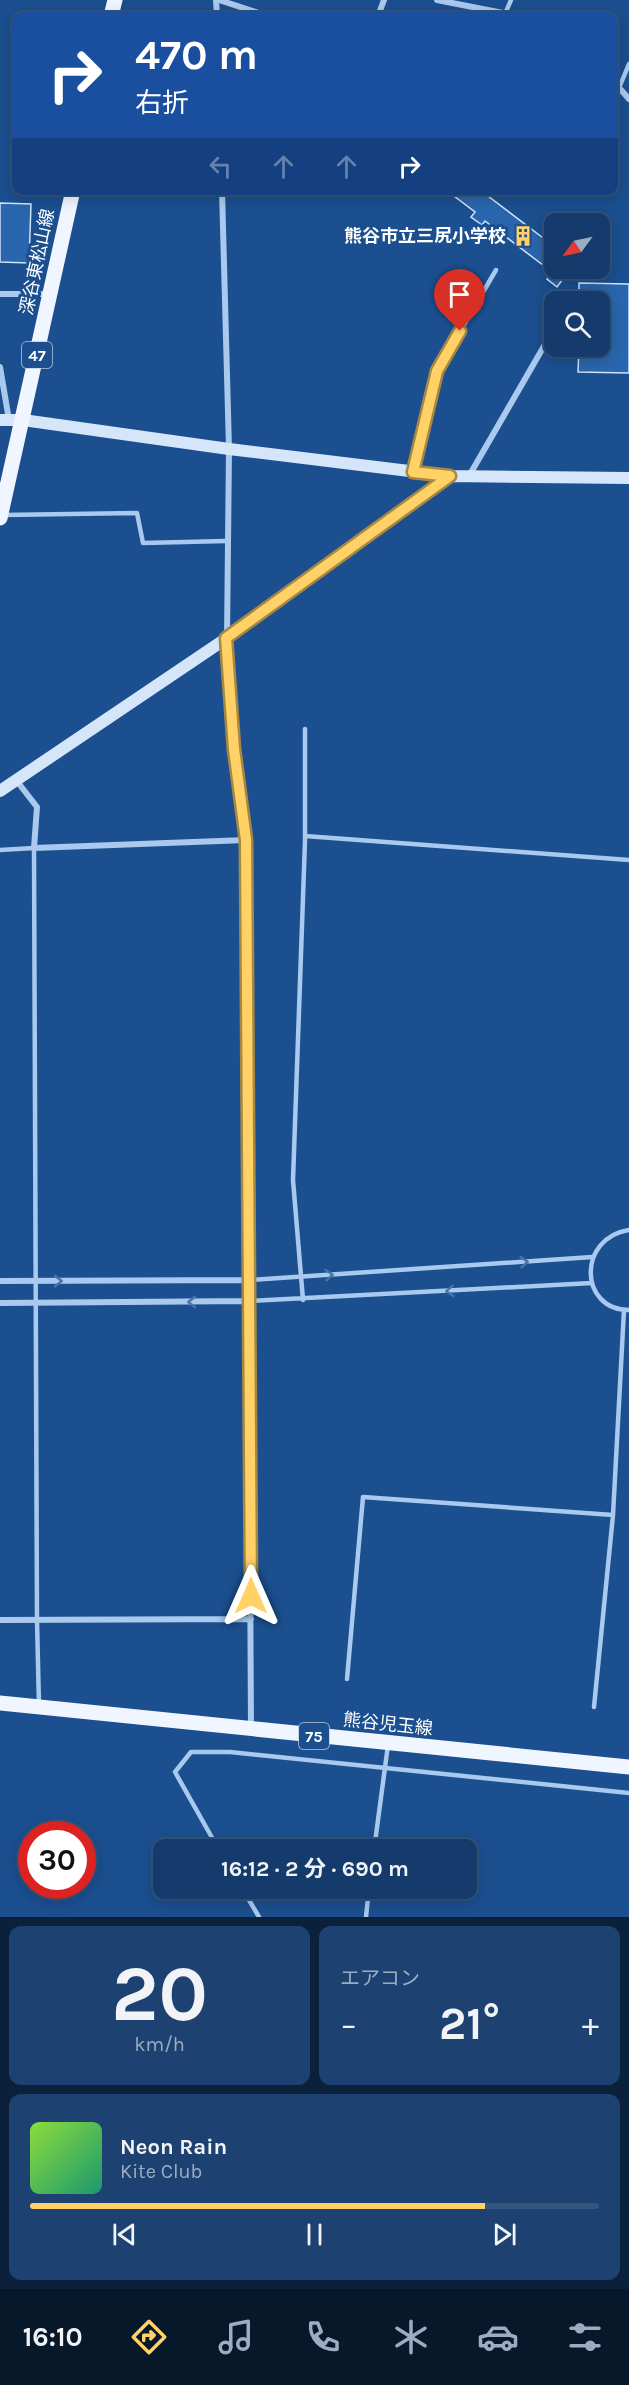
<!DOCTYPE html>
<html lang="ja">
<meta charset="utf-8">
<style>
:root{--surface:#143b6b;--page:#1d4271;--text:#f1f3f6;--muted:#9dadc1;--line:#33557e;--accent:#ffd166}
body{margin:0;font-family:Karla,"Noto Sans JP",sans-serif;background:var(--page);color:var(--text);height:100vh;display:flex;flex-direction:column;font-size:22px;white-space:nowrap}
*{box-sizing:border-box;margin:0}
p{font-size:20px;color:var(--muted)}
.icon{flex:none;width:33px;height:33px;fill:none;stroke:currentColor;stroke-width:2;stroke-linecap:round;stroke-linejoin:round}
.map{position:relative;height:1917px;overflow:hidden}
.panel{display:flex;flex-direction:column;gap:9px;padding:9px;background:#0b203b;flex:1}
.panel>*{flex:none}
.guide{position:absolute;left:12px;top:12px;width:606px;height:183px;border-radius:12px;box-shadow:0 3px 15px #0003,0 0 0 2px var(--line);background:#1a4fa0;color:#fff;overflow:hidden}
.needle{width:39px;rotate:237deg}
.buttons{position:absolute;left:544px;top:213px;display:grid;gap:12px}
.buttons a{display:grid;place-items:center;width:66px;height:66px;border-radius:12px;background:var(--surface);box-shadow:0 3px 15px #0003,0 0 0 2px var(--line);font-size:30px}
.speed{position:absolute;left:18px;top:1821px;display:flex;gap:12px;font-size:30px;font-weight:700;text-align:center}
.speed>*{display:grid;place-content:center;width:78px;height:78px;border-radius:50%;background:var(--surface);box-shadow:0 3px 15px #0003,0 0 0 2px var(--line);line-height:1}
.speed .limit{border:9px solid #d22;background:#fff;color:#111}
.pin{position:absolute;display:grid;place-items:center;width:51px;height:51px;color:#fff;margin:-62px -26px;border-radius:50% 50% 50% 0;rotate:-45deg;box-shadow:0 0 6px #0007}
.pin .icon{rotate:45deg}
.me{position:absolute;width:66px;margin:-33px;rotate:0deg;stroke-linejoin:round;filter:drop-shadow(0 0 4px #0008)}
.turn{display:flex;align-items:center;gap:21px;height:126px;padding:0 24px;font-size:27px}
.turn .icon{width:78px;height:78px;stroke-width:2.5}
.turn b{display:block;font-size:42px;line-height:51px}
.lanes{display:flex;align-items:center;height:57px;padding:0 24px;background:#0003;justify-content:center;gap:30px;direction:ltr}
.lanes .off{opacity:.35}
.big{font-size:45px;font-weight:700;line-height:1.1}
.panel .tile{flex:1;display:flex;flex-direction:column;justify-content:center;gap:9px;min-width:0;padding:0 21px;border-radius:12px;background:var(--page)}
.panel .dial{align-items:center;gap:0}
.dial b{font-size:78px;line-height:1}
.song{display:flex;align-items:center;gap:18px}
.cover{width:72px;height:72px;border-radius:9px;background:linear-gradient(135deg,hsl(90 70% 55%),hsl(160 70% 35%))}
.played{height:6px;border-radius:3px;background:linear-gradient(90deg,var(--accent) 80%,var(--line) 80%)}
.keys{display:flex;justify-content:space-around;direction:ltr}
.heat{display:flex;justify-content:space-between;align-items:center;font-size:33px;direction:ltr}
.panel .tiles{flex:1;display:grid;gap:9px;grid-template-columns:1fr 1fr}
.tile:last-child{grid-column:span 2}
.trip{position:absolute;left:153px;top:1839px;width:324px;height:60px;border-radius:12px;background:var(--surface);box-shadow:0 3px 15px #0003,0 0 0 2px var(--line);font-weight:700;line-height:60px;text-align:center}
.dock{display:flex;height:96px;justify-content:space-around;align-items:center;background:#08182b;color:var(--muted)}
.dock .icon{width:42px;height:42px}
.dock .on{color:var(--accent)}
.dock b{font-size:27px;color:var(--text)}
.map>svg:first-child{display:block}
.building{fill:#2a66ad;stroke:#cfe3fa;stroke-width:1.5}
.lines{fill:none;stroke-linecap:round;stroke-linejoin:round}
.lane{stroke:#a9c9ee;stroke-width:4.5}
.street{stroke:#a9c9ee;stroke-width:6}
.secondary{stroke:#d6e6fa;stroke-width:12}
.primary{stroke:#f0f6ff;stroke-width:15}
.oneway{stroke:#4674ac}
.route-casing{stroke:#a68842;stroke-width:15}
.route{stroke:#ffd166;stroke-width:10}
.labels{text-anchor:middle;stroke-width:6;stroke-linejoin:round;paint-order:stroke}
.shield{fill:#1b4f8f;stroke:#bbcadd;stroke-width:1.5}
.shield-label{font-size:16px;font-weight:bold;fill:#fff}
.poi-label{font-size:18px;font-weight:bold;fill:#fff;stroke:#1b4f8f;text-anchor:end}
.street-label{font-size:18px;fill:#fff;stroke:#1b4f8f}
</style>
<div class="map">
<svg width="629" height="1917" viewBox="0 0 629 1917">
<rect width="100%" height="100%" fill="#1b4f8f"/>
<path class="building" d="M446,190H480L555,247V268H571L557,287L547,279L552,272L485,221L482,225L471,217L475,212Z
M0,203L31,204L29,263L0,262Z
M579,283L629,284V373L578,372L579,346H600V302H579Z"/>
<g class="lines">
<path class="lane" d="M505,14L511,0
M619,88L629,64
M414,469L437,371L496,270
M3,515L137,513L143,543L226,541
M305,836L629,860
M0,850L34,848L37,1620L39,1706
M629,1230C577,1238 579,1310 629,1310
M250,1280L592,1257
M303,1300L293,1180L305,841V729
M250,1301L592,1283
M347,1679L363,1497L613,1515
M594,1707L613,1515L624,1310
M219,1850L175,1772L191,1752H230L629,1793
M374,1850L388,1745
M242,1888L259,1917
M366,1917L369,1888"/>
<path class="street" d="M216,0L217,16
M219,0L268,16
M437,0L518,16
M378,16L384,0
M614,82L629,99
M222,190L229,449L227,638L234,749L246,840L251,1729
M0,294H50
M0,367L9,420
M469,476L555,327
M16,780L37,807L34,848L246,840
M0,1281L250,1280
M0,1303L250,1301
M0,1620L251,1619"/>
<path class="secondary" d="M0,420H23L229,449L450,476L629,478
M0,791L227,638L450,476"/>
<path class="primary" d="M111,16L115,0
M0,518L73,190
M0,1703L629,1767"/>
</g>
<defs><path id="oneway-chevron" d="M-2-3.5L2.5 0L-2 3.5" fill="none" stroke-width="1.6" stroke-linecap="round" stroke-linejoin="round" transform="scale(1.5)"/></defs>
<g class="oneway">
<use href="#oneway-chevron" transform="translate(524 1262) rotate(-4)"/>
<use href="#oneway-chevron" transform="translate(329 1275) rotate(-4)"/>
<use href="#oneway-chevron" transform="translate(58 1281)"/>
<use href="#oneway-chevron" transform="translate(450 1291) rotate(177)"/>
<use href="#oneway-chevron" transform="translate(192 1302) rotate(180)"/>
</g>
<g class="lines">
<g class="route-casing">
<path id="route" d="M251,1596L246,840L234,749L226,638L450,476L413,472L437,371L460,331"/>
</g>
<use href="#route" class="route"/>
</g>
<defs>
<g id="building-bare" transform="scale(1.62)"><path d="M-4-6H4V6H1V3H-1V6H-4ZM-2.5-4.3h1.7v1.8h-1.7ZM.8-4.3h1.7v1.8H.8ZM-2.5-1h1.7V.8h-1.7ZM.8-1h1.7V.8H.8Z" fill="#ffd166" stroke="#1b4f8f" stroke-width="2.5" paint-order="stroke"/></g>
</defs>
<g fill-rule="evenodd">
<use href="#building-bare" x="523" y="236"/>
</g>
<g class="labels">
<g class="shield">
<rect x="22" y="342" width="30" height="26" rx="4.5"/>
<rect x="299" y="1723" width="30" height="26" rx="4.5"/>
</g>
<g class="shield-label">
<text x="37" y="361">47</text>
<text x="314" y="1742">75</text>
</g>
<g class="poi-label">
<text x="506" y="242">熊谷市立三尻小学校</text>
</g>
<g class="street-label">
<text transform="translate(37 262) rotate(-78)" y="6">深谷東松山線</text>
<text transform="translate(388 1724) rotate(6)" y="6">熊谷児玉線</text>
</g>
</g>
</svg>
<div class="buttons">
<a><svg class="needle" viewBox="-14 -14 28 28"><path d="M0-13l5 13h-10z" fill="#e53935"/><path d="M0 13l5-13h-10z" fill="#9dadc1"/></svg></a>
<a><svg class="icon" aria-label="search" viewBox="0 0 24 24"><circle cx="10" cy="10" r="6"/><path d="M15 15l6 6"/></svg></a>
</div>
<div class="speed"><div class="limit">30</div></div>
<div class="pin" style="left:460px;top:331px;background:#d93025"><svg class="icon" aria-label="arrive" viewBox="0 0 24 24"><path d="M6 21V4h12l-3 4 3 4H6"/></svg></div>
<svg class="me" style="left:251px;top:1596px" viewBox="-20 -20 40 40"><path d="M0-17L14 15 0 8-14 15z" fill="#ffd166" stroke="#fff" stroke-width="4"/></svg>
<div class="trip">16:12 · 2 分 · 690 m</div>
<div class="guide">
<div class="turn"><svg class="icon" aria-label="right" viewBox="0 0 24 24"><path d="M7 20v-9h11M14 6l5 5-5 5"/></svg><div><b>470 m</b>右折</div></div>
<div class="lanes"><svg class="icon off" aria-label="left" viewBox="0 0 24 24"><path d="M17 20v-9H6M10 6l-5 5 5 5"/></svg><svg class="icon off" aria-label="ahead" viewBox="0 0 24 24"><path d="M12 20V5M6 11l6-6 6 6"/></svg><svg class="icon off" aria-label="ahead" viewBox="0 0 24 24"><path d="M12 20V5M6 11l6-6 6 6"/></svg><svg class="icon" aria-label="right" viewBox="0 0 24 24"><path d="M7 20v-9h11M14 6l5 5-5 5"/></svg></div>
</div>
</div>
<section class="panel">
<div class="tiles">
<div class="tile dial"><b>20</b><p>km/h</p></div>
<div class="tile"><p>エアコン</p>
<div class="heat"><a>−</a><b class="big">21°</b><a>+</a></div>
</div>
<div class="tile">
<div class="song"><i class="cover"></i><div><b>Neon Rain</b><p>Kite Club</p></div></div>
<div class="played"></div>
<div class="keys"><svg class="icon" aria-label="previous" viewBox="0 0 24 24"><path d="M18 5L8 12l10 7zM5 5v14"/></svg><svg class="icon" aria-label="pause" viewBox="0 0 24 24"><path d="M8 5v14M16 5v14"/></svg><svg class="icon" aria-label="next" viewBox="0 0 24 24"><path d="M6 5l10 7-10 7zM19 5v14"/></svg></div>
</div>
</div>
</section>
<nav class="dock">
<b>16:10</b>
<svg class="icon on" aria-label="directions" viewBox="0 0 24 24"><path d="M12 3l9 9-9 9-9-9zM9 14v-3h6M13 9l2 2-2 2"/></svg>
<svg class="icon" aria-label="music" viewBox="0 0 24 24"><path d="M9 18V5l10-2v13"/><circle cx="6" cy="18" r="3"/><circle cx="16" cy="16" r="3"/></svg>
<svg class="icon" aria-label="phone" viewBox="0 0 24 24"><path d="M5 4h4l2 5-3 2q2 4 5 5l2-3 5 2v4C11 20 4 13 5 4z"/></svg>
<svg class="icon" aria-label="climate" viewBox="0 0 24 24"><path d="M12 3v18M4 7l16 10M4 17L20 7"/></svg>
<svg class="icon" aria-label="car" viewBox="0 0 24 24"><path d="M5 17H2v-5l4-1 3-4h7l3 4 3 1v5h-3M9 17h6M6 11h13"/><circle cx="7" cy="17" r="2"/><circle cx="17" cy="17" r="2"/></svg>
<svg class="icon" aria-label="filters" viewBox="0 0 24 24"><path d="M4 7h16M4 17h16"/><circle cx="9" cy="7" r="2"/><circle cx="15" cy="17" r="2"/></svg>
</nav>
